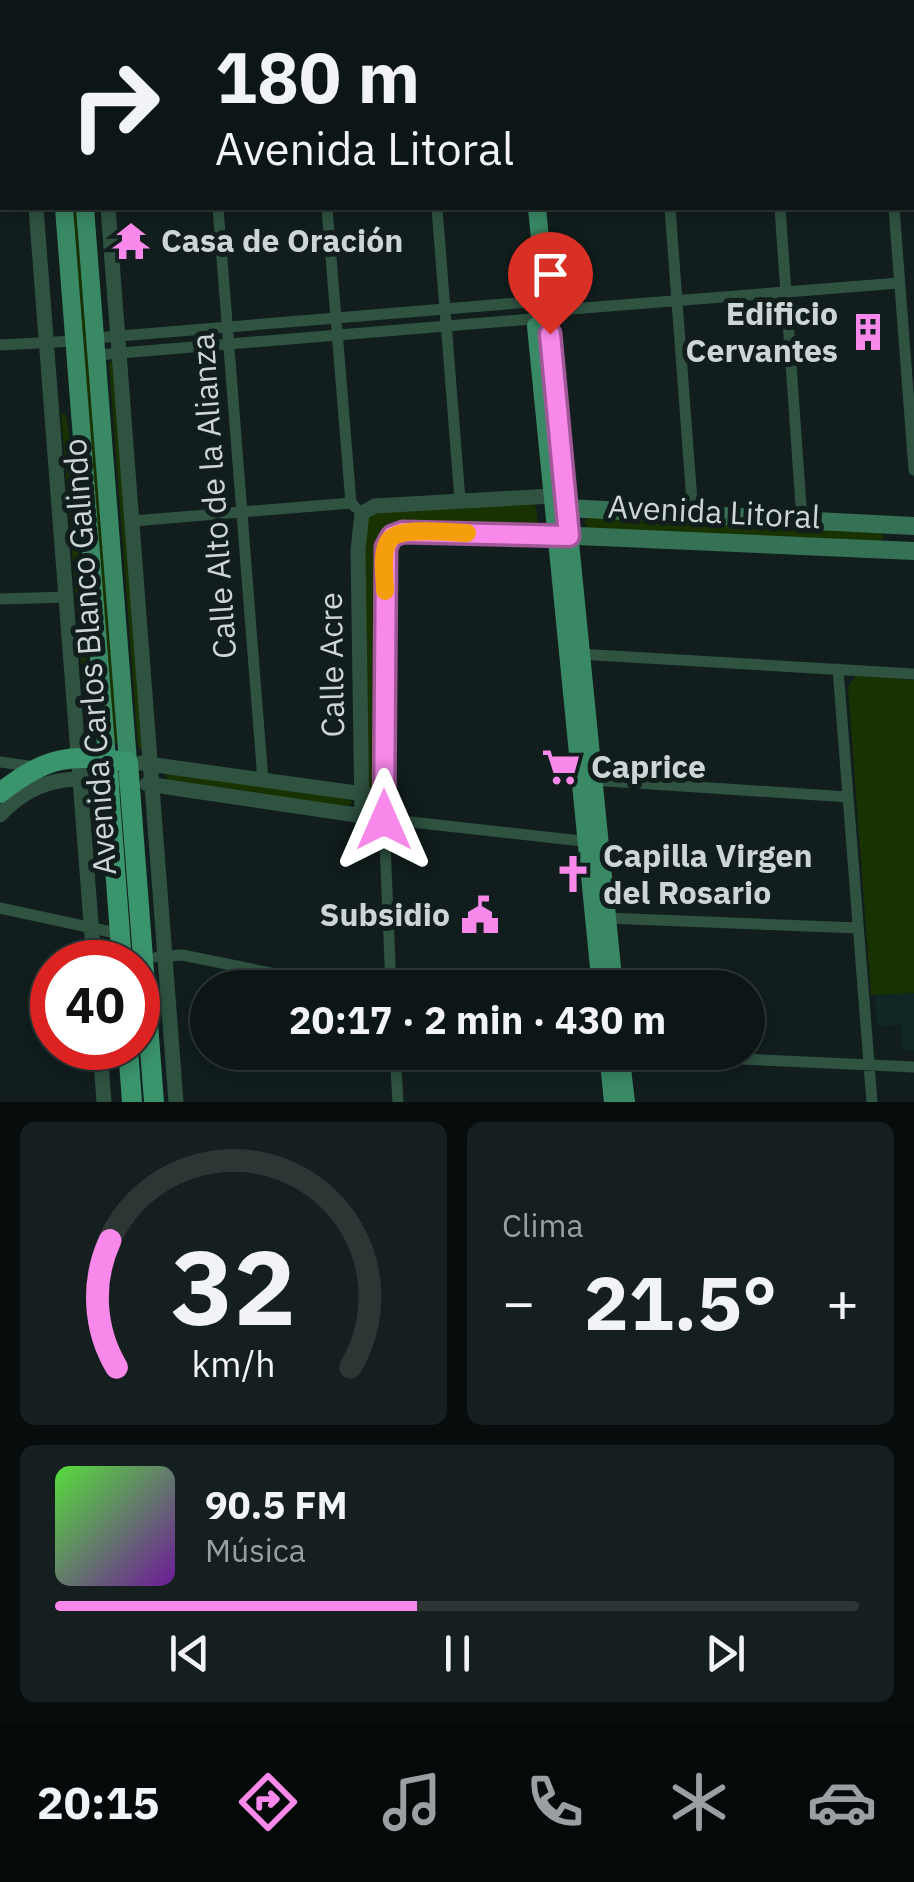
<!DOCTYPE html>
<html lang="es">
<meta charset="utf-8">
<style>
:root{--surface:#0d1616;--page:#161f1f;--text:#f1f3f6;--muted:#9a9fa1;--line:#2d3535;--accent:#f888ea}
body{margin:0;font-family:"IBM Plex Sans",sans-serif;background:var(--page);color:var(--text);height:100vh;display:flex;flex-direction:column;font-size:38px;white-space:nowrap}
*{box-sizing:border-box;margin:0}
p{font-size:32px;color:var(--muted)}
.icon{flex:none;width:55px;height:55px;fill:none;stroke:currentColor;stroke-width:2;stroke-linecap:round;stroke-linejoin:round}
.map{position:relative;height:1102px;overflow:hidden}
.details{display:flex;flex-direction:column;gap:20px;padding:20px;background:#070c0c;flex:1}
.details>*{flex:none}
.guide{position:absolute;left:0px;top:0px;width:915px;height:210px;box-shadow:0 5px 15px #0003,0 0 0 2px var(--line);background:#0d1616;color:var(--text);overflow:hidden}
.speed{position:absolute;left:30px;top:940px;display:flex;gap:20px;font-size:50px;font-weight:700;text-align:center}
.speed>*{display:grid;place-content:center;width:130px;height:130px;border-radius:50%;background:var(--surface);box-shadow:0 5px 15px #0003,0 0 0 2px var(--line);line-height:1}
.speed .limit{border:15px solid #d22;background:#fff;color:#111}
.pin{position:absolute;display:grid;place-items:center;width:85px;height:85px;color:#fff;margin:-102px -42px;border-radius:50% 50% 50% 0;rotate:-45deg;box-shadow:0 0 10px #0007}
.pin .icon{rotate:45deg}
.me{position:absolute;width:110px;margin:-55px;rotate:0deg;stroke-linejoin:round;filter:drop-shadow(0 0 8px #0008)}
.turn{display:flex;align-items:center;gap:35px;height:210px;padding:0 50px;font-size:45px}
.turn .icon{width:130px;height:130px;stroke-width:2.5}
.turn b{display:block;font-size:70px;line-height:85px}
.big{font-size:75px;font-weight:700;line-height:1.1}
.details .tile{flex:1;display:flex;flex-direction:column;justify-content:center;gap:15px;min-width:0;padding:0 35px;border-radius:15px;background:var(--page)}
.details .dial{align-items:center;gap:0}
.dial svg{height:260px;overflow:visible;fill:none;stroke:var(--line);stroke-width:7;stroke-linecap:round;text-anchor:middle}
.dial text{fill:var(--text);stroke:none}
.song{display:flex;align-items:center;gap:30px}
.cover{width:120px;height:120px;border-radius:15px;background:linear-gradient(135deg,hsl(110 70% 55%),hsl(280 70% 35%))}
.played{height:10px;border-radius:5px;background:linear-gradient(90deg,var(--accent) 45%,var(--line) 45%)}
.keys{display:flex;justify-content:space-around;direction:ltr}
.heat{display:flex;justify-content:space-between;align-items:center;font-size:55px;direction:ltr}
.details .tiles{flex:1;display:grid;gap:20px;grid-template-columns:1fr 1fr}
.tile:last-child{grid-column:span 2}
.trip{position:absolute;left:190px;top:970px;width:575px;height:100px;border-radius:50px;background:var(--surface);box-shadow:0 5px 15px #0003,0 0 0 2px var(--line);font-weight:700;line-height:100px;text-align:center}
.menu{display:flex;height:160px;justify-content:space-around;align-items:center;background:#050909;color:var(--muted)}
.menu .icon{width:70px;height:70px}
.menu .on{color:var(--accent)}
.menu b{font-size:45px;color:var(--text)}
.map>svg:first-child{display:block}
.built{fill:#102726}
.green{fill:#193201}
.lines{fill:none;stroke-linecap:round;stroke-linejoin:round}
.service{stroke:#2f5241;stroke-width:6}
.minor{stroke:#2f5241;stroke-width:11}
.tertiary{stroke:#2f5241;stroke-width:15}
.secondary{stroke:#357155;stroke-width:18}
.primary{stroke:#398965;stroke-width:18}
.trunk{stroke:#3a946c;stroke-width:20}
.route-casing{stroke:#a15898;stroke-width:25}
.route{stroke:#f888ea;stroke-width:18}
.slow{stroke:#f59e0b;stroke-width:18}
.labels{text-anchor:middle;stroke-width:10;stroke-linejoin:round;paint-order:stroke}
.poi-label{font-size:32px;font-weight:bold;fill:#cdd6d5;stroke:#111e1d;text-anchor:start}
.street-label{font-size:32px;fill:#cdd6d5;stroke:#111e1d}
</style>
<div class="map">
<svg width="914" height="1102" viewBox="0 0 914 1102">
<rect width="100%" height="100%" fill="#111e1d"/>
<path class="built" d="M914,993V1051L902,1050L901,1025L877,1026L875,995Z"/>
<path class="green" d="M73,208H76L118,743H114Z
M113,360L143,752L138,746L109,363Z
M61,413L66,415L70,438L92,730L87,737Z
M535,501L538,523L534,529L391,530L378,789L374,791L367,786L363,529L366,519L374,512Z
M591,517L880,532L884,537L879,541L590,528L585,525V520Z
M856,676L914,680V993L871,995L848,687Z
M171,773L351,800L352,803L347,806L170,782L165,775Z"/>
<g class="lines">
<path class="service" d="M912,198H913
M236,967L238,988
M247,1052V1053"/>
<path class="minor" d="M202,0V2
M312,0V2
M422,0V2
M843,0L845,2
M912,28L914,27
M0,93H2
M218,208L263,781
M327,208L351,503
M437,208L460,500
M670,208L693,515
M780,208L802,520
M894,208L914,470
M95,338L554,300L571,309
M0,345L74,341
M97,355L556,317L571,309L899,283
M133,521L351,503L355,507
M0,599L66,597
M579,654L914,674
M838,669L872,1102
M0,762L35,767
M592,780L848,797
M0,908L120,934
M606,918L858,928
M157,957L182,955L345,988
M391,988L384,819L591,842
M395,1052L398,1102
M614,1053L914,1067"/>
<path class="tertiary" d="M21,0V2
M92,0V2
M36,208L94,962
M108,208L176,1102
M141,763L371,795
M147,784L384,819L386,547L392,536L403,532L556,535
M0,815C34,778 71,775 119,781
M362,816L358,550L362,513L375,506L552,496
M100,1048L104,1102"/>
<path class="secondary" d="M566,508L914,526
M556,535L914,551"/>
<path class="primary" d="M52,0V2
M76,0L77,2
M506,0V2
M64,208L107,759
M85,208L128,762
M537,208L614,988
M536,326L601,988
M608,1052L613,1102
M620,1052L626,1102"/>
<path class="trunk" d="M107,759L122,962
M0,793C48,755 70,754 128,762L154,1102
M128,1048L132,1102"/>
</g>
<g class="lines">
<g class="route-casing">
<path id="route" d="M384,820L386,547L392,536L403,532L569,536L550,334"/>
</g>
<use href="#route" class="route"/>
<path class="slow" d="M385,591C385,577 381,554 388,542C397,525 449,533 467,533"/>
</g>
<defs>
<g id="temple-bare" transform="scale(3)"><path d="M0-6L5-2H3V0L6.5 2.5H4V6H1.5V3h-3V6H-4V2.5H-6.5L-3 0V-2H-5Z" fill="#f888ea" stroke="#111e1d" stroke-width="2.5" paint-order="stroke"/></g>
<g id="building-bare" transform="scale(3)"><path d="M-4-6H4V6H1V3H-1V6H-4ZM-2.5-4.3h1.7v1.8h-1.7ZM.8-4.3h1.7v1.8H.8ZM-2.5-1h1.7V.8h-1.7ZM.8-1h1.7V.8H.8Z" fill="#f888ea" stroke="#111e1d" stroke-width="2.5" paint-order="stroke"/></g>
<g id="supermarket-bare" transform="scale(3)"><path d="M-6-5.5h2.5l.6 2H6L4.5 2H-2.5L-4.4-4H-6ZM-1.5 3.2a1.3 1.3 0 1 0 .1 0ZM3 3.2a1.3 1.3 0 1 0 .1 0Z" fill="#f888ea" stroke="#111e1d" stroke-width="2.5" paint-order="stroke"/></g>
<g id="church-bare" transform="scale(3)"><path d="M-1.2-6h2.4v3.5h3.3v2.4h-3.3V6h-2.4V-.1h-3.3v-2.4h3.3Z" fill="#f888ea" stroke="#111e1d" stroke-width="2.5" paint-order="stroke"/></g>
<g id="civic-bare" transform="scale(3)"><path d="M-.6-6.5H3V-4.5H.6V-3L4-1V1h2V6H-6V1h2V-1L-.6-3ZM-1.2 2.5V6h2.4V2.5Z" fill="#f888ea" stroke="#111e1d" stroke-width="2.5" paint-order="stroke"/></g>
</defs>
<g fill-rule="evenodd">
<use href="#temple-bare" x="131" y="241"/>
<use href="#building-bare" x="868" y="332"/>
<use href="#supermarket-bare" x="561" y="767"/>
<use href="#church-bare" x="573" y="874"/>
<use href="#civic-bare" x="480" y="915"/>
</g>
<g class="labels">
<g class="poi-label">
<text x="161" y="252">Casa de Oración</text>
<text x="838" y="325" text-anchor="end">Edificio<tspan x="838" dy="37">Cervantes</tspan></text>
<text x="591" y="778">Caprice</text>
<text x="603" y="867">Capilla Virgen<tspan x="603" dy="37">del Rosario</tspan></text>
<text x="450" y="926" text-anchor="end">Subsidio</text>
</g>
<g class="street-label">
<text transform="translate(214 496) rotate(-94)" y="11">Calle Alto de la Alianza</text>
<text transform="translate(714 512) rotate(3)" y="11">Avenida Litoral</text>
<text transform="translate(90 657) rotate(-94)" y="11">Avenida Carlos Blanco Galindo</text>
<text transform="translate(332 665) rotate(-91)" y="11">Calle Acre</text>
</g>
</g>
</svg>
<div class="speed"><div class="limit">40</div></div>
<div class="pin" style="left:550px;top:334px;background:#d93025"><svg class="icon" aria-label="arrive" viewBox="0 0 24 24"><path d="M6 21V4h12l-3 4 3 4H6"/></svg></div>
<svg class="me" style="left:384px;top:820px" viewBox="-20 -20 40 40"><path d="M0-17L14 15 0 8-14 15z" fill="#f888ea" stroke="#fff" stroke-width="4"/></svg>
<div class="trip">20:17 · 2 min · 430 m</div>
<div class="guide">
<div class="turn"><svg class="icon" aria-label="right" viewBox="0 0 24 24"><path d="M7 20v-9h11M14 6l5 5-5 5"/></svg><div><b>180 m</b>Avenida Litoral</div></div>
</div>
</div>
<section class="details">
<div class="tiles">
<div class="tile dial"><svg viewBox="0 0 100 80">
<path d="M14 69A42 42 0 1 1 86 69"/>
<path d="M14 69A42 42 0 0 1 12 30" stroke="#f888ea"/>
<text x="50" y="56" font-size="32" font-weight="700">32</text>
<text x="50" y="72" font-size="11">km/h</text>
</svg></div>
<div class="tile"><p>Clima</p>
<div class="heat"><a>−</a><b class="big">21.5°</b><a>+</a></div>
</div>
<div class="tile">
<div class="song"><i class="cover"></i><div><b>90.5 FM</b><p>Música</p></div></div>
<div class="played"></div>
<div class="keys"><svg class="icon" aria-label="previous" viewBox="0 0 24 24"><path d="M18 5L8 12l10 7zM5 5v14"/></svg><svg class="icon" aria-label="pause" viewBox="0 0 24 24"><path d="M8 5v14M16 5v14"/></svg><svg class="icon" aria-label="next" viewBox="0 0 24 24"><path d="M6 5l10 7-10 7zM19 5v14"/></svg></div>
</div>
</div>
</section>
<nav class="menu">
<b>20:15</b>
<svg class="icon on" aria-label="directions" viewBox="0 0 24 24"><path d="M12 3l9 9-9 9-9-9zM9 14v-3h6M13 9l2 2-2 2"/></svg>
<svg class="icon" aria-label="music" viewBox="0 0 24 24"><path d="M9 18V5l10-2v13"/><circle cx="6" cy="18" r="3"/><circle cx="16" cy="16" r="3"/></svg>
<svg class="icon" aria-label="phone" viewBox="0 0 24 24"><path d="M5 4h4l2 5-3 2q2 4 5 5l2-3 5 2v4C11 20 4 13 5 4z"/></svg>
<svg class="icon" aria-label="climate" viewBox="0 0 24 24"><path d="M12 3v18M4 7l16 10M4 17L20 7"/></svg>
<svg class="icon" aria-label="car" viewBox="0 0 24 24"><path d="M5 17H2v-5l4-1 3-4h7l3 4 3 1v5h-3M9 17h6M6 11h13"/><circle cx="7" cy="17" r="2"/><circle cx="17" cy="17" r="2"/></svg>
</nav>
